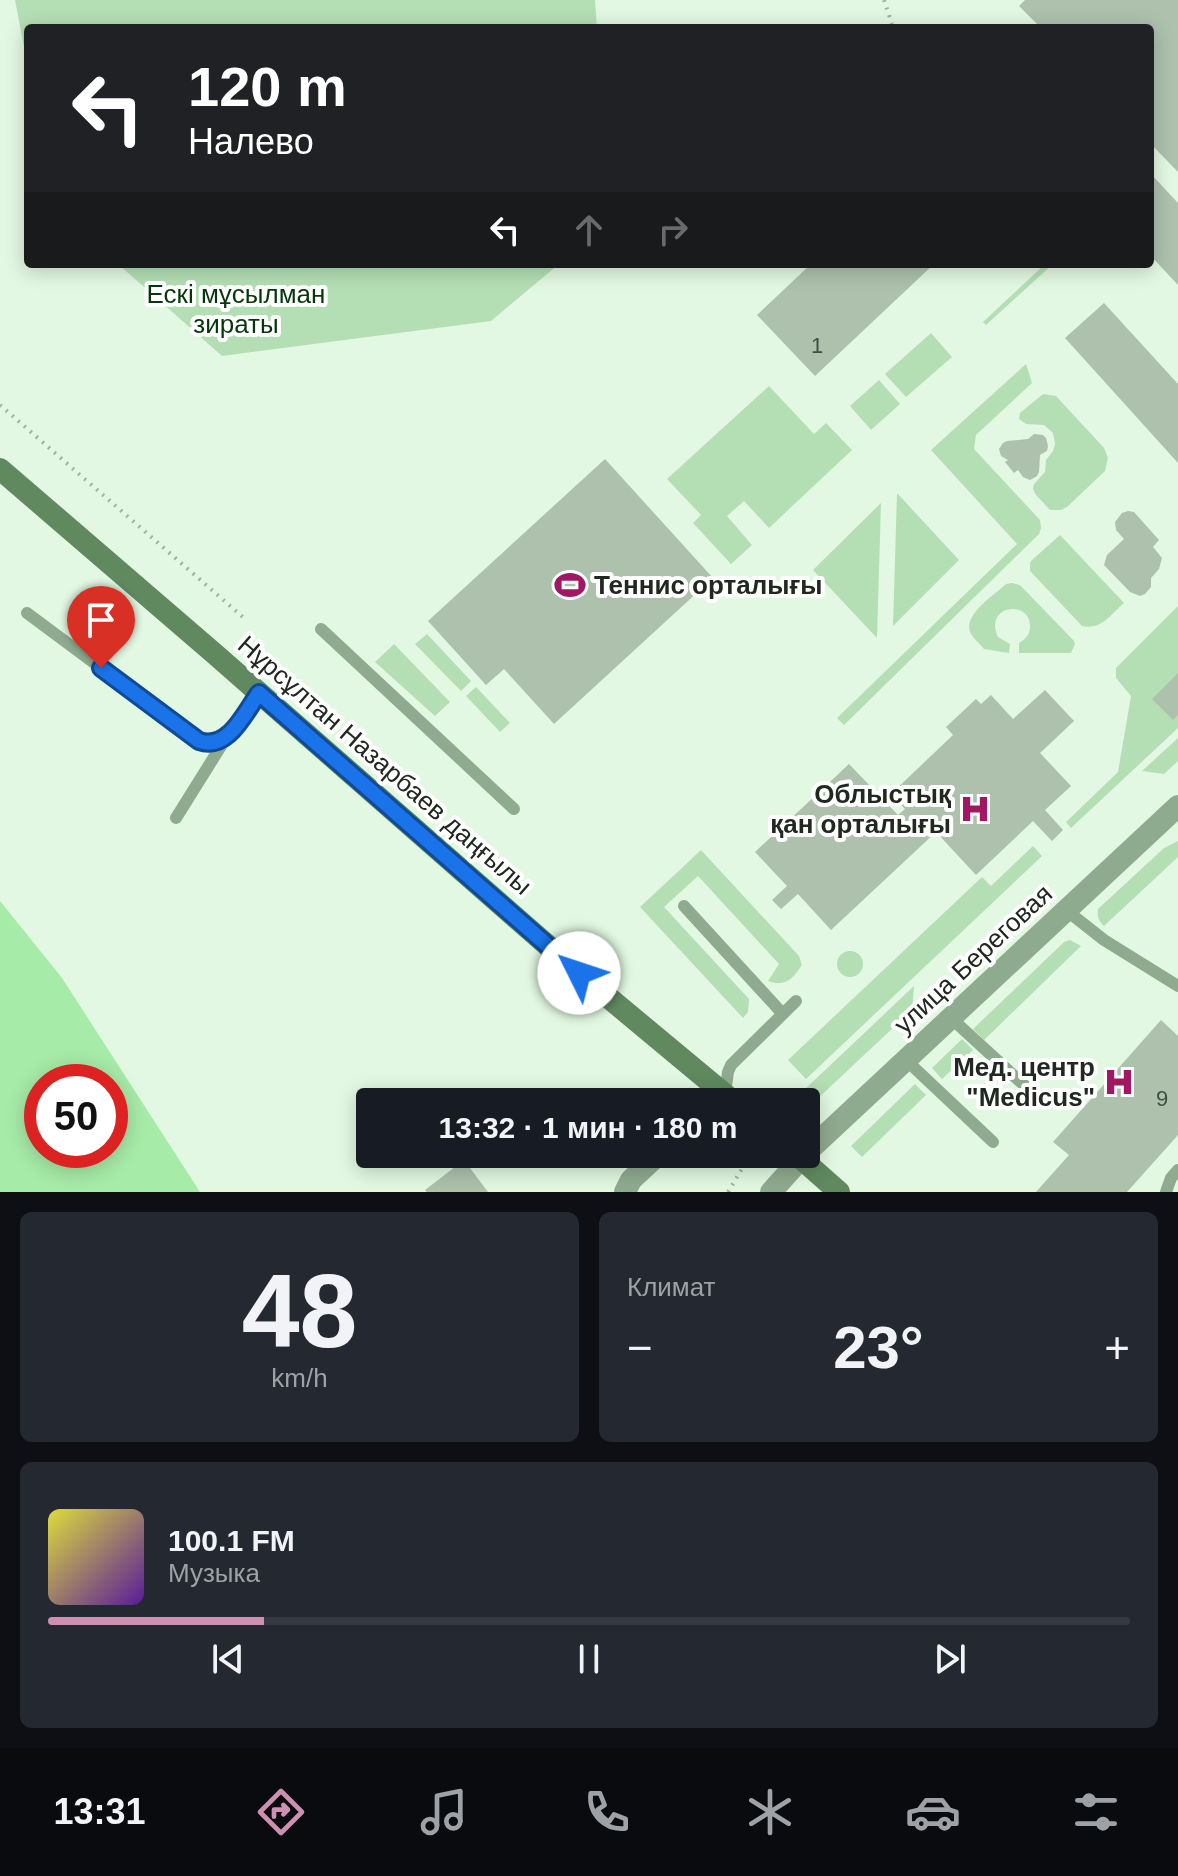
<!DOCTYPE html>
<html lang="ru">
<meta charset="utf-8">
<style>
:root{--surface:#171b24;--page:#242831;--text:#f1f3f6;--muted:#9ea1a6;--line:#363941;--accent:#cd90b3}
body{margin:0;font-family:Arial,sans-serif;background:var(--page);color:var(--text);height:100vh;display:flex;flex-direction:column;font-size:30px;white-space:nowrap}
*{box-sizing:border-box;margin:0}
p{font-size:26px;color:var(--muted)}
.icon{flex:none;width:44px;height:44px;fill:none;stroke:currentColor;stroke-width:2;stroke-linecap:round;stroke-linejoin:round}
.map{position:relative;height:1192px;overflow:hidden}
.drawer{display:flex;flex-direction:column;gap:20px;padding:20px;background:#0d0f14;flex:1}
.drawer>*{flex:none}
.guide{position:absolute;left:24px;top:24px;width:1130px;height:244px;border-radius:8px;box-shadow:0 4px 20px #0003;background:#202124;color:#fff;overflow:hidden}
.speed{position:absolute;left:24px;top:1064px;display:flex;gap:16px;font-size:40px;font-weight:700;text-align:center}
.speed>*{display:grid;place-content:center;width:104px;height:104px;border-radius:50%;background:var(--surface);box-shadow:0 4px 20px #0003;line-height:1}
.speed .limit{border:12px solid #d22;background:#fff;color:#111}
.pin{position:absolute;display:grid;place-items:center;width:68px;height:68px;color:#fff;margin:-82px -34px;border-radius:50% 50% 50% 0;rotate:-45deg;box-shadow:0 0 8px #0007}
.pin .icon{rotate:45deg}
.me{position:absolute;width:88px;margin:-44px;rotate:311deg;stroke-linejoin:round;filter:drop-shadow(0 0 6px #0008)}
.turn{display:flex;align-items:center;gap:28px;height:168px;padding:0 32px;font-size:36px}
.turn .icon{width:104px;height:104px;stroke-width:2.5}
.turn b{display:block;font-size:56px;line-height:68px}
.lanes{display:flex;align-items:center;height:76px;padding:0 32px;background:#0003;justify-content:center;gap:40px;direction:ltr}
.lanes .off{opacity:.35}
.big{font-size:60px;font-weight:700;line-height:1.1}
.drawer .card{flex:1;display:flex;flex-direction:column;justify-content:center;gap:12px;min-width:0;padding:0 28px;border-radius:12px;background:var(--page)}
.drawer .dial{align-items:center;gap:0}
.dial b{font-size:104px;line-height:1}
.song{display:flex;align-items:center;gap:24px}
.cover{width:96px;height:96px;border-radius:12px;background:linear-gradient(135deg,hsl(60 70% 55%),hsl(270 70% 35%))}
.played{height:8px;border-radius:4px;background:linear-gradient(90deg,var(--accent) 20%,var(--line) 20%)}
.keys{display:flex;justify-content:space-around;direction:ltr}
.heat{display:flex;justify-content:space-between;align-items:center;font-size:44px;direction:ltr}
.drawer .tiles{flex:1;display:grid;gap:20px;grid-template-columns:1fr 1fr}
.card:last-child{grid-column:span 2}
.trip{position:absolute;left:356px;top:1088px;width:464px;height:80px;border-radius:8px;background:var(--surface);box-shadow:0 4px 20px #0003;font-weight:700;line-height:80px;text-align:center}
.dock{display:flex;height:128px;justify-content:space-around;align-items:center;background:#090b0e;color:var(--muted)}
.dock .icon{width:56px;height:56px}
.dock .active{color:var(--accent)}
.dock b{font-size:36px;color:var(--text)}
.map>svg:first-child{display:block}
.green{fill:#b4dfb4}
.water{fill:#a7eba8;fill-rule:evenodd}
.building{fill:#adc1ad}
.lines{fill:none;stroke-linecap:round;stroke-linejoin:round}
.path{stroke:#a2b3a2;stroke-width:4;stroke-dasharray:2 6;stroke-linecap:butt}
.service{stroke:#8fab8f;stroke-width:12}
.minor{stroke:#8fab8f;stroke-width:22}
.tertiary{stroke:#8fab8f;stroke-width:22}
.secondary{stroke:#608960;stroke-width:22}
.route-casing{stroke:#114b97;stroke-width:20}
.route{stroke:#1a73e8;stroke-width:14}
.labels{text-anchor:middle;stroke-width:8;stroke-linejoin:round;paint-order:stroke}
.number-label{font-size:22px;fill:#434e43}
.park-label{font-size:26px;fill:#06370c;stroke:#fff}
.poi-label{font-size:26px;font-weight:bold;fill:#202820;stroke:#fff;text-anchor:end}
.street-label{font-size:26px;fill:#202820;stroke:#fff}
</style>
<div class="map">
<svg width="1178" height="1192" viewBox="0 0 1178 1192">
<rect width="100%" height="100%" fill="#e2f8e2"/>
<path class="green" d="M15,0H595L597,28H28V68Z
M118,264H559L491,321L222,356Z
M1045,264H1053L986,325L983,322Z
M931,333L952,357L906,397L885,374Z
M1026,364L1032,383L976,435L974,449L1040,520L1041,528L1039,534L844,725L837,718L1017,544L931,450Z
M879,380L900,404L871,430L850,406Z
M769,386L814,434L826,423L852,450L769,528L744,501L727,516L752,545L731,564L693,523L701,515L667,479Z
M1043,394L1056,396L1104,448L1108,458L1105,471L1067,507L1061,510H1050L1036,495L1033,489L1034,484L1045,472L1046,460L1053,451L1055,444L1053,433L1044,425L1026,424L1019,419L1020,413Z
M897,493L959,560L893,626Z
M881,503L877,638L813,570Z
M1060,535L1124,603C1110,615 1102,630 1082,626L1030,571V563L1032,560Z
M1012,583L1020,585L1074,641L1075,644L1071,653H1019V643C1025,639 1030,635 1030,627C1031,599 983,605 998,637L1010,644L1009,653L984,649C980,644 974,639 971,634C961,616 994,595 1006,584Z
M1178,606V728L1071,828L1066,822L1118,772L1131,696L1116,678V668Z
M427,634L471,681L461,691L415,644Z
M394,644L450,702L435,716L375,662Z
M476,687L510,723L500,732L466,696Z
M1178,738V761L1164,774L1142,771Z
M1178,841V857L1104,926C1098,920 1097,917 1098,909L1164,848Z
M1033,846L1042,856L806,1079L788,1060L982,877L991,886Z
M701,850L799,956L802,965C793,979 785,987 768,981L779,964L698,876L664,907L749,999L748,1012L743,1018L640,907Z
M1070,940L1081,946L984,1040L973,1029L1064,942Z
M837 964a13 13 0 1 1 26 0a13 13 0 1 1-26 0Z
M914,986L912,1010L813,1103L803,1091Z
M962,1039L973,1050L942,1079L932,1068Z
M915,1084L926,1095L862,1157L851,1146Z"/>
<path class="water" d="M0,901L62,978L200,1192H0ZM42,1082H110V1150H42Z"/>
<path class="building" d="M1025,0H1178V172L1150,143V28H1041L1019,6Z
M1150,173L1178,203V285L1150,255Z
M811,264H934L815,376L757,315Z
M1104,303L1178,384V463L1065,338Z
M1034,434L1043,435L1046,438L1048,446L1047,451L1040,455L1039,472L1037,476L1030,480L1023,477L1018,470L1014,473L1005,462L1008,460L1001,456L999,449L1003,443L1007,441L1028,439Z
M605,459L713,578L554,724L504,669L486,685L428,621Z
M1128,511L1134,512L1159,540L1153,547L1162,558L1159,569L1151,578V587L1145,594L1140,596L1130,592L1104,565L1107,555L1124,539L1116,530L1115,522L1122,513Z
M1178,673V715L1173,720L1152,699Z
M1045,690L1074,721L1040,753L1071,786L1045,810L1063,830L1052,841L1033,821L976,875L936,832L831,930L798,894L781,909L772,900L787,886L755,852L849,764L898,815L905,809L891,794L953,735L946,727L976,699L981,704L991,695L1013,719Z
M1161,1020L1178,1036V1135L1127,1192H1036L1069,1155L1053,1142Z
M402,1154H420L405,1161Z
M464,1160L488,1192H427L425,1190Z"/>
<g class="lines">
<path class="path" d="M884,0L892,24
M0,405L244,618
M728,1192L751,1154"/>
<path class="service" d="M27,613L199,741C210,745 216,743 226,738
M321,629L514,809
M176,818L226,738L259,693
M684,906L782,1013
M1066,910L1104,940L1178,986
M951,1018L1036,1096
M906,1060L993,1142
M725,1094L728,1072L731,1065L796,1001
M1166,1192L1171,1178L1178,1170"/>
<path class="minor" d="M625,1192L631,1180L659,1154"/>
<path class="tertiary" d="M806,1153L1178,806
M771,1192L805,1154"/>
<path class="secondary" d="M0,469L216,655L579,973L734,1102
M796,1154L839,1192"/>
</g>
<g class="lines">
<g class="route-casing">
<path id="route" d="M101,668L199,741C228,751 244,714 259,693L579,973"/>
</g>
<use href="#route" class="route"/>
</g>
<defs>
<g id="stadium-bare" transform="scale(2.4)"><path d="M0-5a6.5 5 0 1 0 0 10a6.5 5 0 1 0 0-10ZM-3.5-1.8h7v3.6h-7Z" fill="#a21761" stroke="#fff" stroke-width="2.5" paint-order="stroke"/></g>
<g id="hospital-bare" transform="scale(2.4)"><path d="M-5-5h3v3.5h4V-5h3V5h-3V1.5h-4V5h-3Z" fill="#a21761" stroke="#fff" stroke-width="2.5" paint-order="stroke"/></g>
</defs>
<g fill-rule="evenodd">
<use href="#stadium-bare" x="570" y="585"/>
<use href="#hospital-bare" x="975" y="809"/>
<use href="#hospital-bare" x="1119" y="1082"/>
</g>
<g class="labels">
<g class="number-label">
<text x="817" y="353">1</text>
<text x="1162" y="1106">9</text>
</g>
<g class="park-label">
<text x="236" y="303">Ескі мұсылман<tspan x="236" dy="30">зираты</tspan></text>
</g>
<g class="poi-label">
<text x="594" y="594" text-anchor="start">Теннис орталығы</text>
<text x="951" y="803">Облыстық<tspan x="951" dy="30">қан орталығы</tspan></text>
<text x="1095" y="1076">Мед. центр<tspan x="1095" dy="30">"Medicus"</tspan></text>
</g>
<g class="street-label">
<text transform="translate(385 765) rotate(41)" y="9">Нұрсұлтан Назарбаев даңғылы</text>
<text transform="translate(973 959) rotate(-43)" y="9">улица Береговая</text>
</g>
</g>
</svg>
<div class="speed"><div class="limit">50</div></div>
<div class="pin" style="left:101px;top:668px;background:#d93025"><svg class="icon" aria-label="arrive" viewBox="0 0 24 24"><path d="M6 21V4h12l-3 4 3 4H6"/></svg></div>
<svg class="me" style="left:579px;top:973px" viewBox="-20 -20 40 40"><circle r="19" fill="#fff"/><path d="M0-13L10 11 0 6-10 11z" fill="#1a73e8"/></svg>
<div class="trip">13:32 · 1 мин · 180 m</div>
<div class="guide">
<div class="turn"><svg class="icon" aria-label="left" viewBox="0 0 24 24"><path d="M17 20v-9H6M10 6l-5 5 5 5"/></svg><div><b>120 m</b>Налево</div></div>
<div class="lanes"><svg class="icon" aria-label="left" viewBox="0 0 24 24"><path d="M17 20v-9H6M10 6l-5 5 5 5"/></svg><svg class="icon off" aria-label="ahead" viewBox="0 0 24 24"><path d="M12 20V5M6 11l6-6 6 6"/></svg><svg class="icon off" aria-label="right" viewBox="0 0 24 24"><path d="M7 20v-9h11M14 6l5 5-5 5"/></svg></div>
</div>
</div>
<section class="drawer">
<div class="tiles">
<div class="card dial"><b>48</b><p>km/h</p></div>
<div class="card"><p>Климат</p>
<div class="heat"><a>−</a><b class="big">23°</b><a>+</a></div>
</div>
<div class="card">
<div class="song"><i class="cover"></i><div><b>100.1 FM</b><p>Музыка</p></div></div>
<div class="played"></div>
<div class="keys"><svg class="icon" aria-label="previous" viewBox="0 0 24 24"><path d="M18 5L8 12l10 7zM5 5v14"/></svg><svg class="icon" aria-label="pause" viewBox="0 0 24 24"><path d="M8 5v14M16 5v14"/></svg><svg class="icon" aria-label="next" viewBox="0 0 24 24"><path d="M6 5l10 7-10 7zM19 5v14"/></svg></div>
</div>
</div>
</section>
<nav class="dock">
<b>13:31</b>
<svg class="icon active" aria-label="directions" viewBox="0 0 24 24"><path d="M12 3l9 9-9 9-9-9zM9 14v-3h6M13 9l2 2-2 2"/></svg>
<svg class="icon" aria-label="music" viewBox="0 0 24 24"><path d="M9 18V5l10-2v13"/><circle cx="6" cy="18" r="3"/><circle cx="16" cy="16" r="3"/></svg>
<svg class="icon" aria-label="phone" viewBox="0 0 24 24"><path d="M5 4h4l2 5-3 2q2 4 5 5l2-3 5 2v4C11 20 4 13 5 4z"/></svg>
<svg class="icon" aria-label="climate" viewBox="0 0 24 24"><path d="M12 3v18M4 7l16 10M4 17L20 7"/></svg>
<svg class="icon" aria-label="car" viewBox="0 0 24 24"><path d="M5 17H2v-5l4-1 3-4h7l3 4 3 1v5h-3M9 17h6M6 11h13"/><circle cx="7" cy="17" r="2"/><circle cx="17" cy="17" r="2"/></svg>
<svg class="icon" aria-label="filters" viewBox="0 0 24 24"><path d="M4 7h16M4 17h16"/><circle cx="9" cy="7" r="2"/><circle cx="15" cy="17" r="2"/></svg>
</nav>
